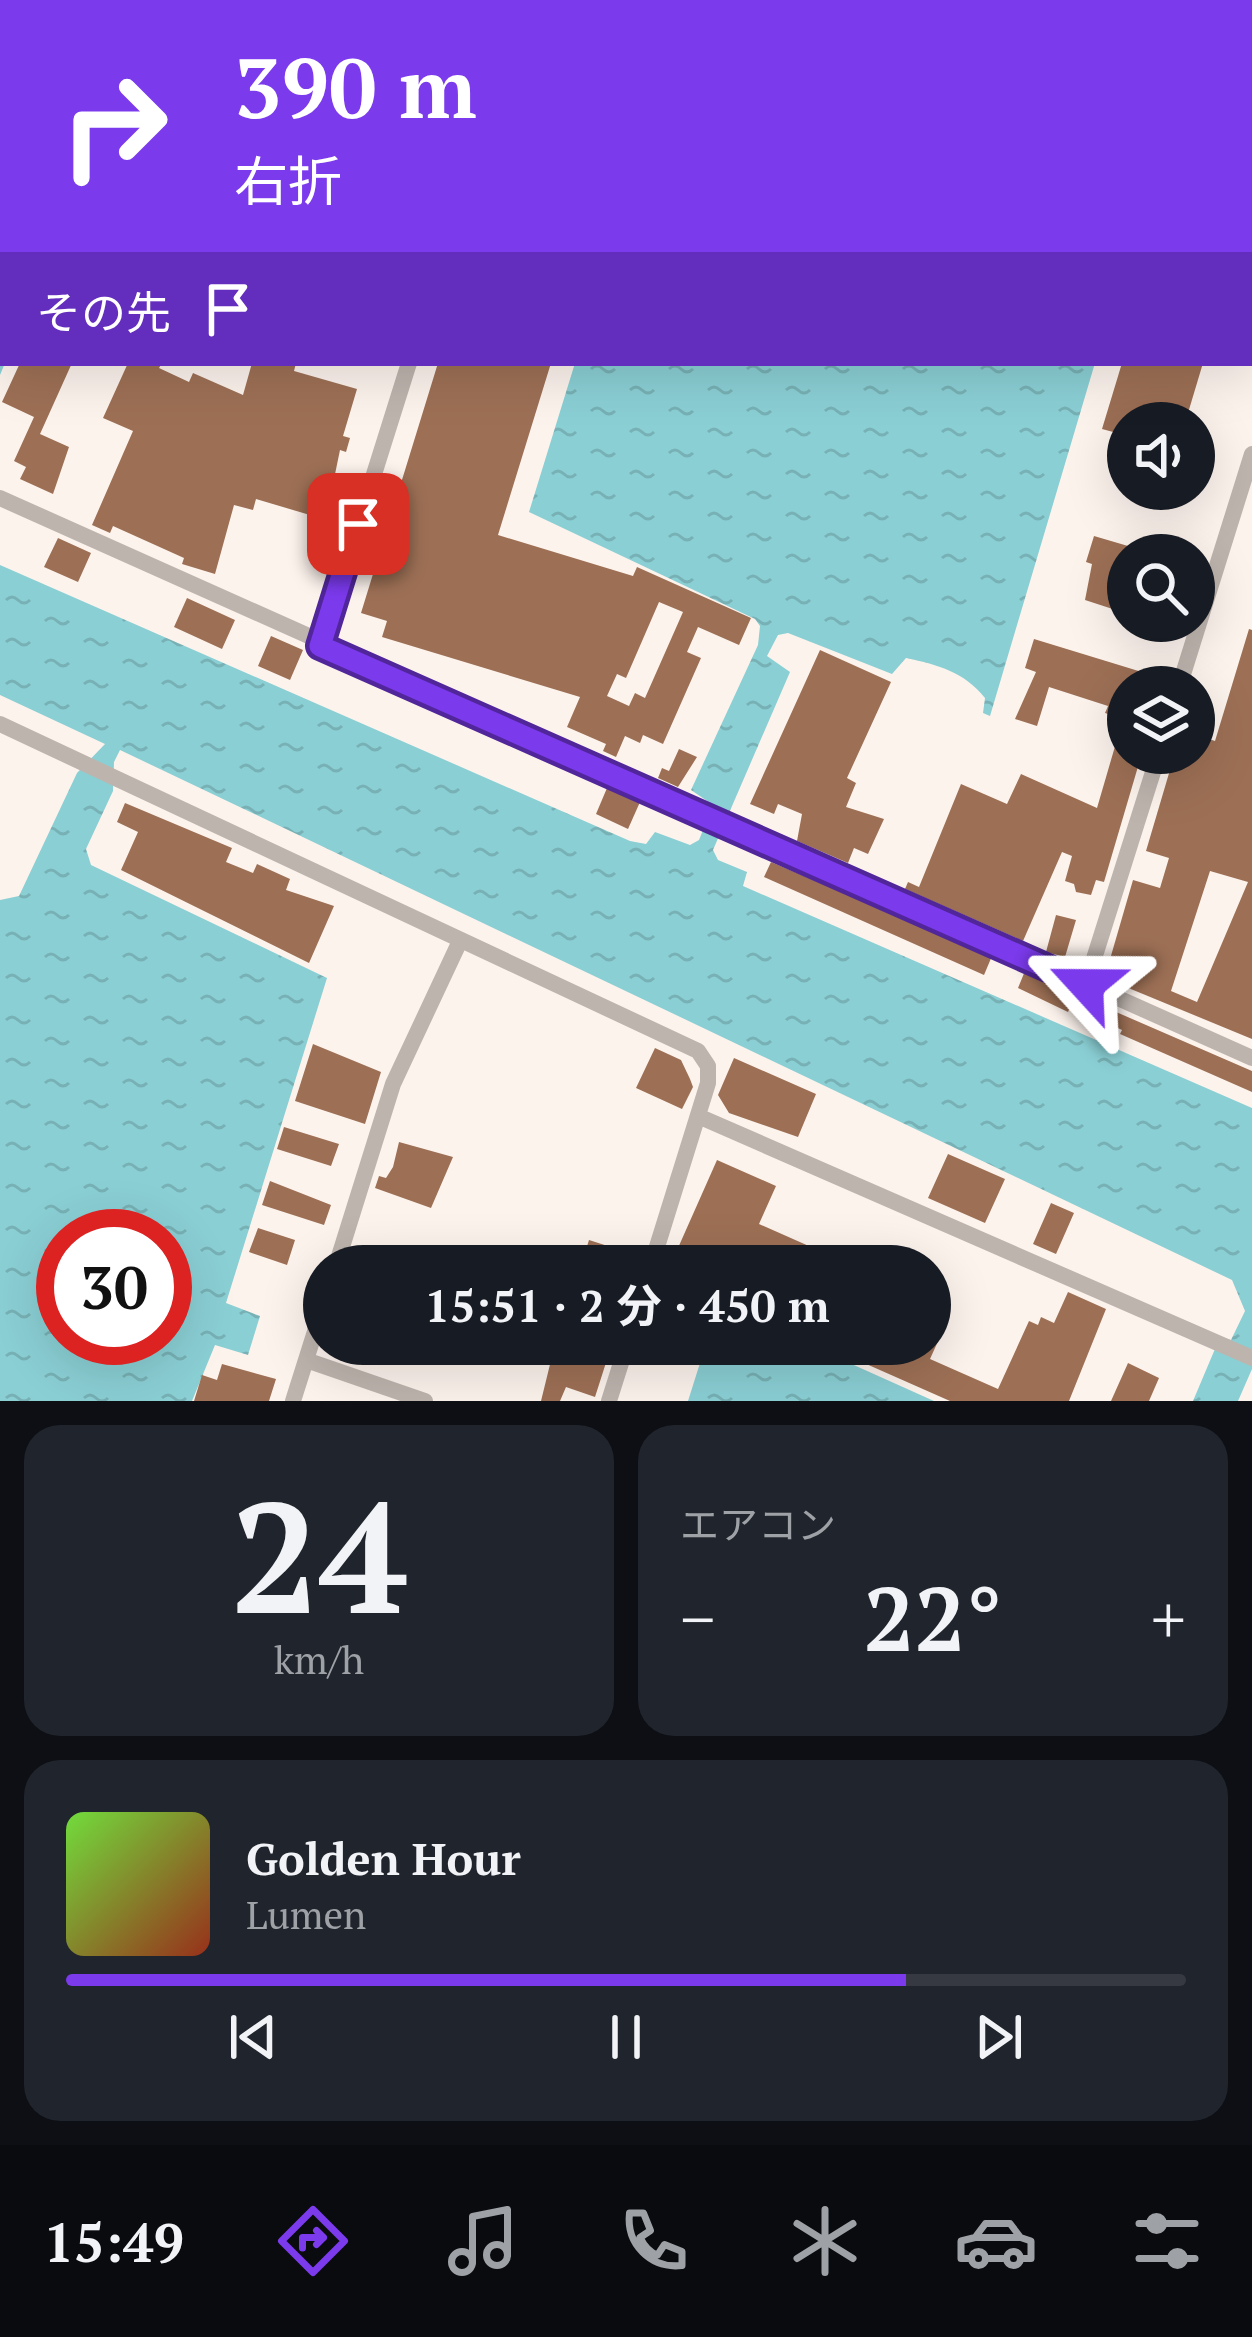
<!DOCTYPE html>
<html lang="ja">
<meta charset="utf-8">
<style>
:root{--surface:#171b24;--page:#20242c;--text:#f1f3f6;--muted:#9ea1a6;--line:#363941;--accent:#7c3aed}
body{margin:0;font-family:"PT Serif","Noto Sans JP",serif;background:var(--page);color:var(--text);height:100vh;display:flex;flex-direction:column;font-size:45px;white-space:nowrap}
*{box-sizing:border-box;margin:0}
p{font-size:39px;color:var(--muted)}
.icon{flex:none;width:66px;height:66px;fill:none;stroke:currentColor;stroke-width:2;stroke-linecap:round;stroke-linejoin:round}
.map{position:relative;height:1401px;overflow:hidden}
.panel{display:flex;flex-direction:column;gap:24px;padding:24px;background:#0d0f14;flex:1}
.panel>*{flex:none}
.guide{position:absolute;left:0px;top:0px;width:1254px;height:366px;box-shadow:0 12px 48px #0002;background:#7c3aed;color:#fff;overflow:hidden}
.buttons{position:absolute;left:1107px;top:402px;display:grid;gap:24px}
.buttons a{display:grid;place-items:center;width:108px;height:108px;border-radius:50%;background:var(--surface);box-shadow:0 12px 48px #0002;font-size:60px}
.speed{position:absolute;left:36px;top:1209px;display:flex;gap:24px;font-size:60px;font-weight:700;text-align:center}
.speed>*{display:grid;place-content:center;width:156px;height:156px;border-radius:50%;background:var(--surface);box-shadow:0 12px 48px #0002;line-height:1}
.speed .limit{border:18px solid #d22;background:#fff;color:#111}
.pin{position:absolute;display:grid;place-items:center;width:102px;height:102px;color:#fff;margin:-51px;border-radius:24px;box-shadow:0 6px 18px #0006}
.me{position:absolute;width:132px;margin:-66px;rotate:294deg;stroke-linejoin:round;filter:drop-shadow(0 0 9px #0008)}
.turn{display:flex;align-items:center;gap:42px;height:252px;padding:0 36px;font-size:54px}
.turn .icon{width:156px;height:156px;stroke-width:2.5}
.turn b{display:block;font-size:84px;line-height:102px}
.then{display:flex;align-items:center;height:114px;padding:0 36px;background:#0003;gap:24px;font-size:45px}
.big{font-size:90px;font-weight:700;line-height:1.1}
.panel .tile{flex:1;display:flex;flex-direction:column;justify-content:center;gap:18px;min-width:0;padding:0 42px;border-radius:36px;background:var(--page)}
.panel .dial{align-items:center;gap:0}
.dial b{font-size:156px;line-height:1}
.song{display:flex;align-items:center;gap:36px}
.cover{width:144px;height:144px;border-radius:18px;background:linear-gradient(135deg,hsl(100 70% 55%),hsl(10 70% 35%))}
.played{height:12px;border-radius:6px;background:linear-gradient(90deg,var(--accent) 75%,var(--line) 75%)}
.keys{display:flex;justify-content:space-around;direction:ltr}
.heat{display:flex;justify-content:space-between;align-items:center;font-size:66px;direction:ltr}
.panel .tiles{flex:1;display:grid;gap:24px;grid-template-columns:1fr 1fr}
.tile:last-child{grid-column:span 2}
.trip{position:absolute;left:303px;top:1245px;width:648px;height:120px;border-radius:60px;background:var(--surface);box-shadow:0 12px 48px #0002;font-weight:700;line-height:120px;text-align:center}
.tab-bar{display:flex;height:192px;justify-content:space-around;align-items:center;background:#090b0e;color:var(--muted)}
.tab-bar .icon{width:84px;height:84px}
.tab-bar .active{color:var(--accent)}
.tab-bar b{font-size:54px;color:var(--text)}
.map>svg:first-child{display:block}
.water{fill:url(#water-ripples);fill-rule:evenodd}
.building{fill:#9d7055;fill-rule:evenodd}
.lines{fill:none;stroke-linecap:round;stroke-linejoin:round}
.minor{stroke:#beb4ae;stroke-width:16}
.route-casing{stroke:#51269a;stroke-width:30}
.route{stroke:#7c3aed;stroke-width:21}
</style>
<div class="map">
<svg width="1252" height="1401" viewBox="0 0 1252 1401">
<defs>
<pattern id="water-ripples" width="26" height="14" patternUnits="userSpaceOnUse" patternTransform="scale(3)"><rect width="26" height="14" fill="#8acfd4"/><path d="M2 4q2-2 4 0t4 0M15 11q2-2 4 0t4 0" fill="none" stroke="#77b1b5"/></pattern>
</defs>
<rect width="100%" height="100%" fill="#fdf3ed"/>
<path class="water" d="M0,0H356L3,3L5,363L0,375Z
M688,0H1203L687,3Z
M575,363H1095L990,716L983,713L985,698C964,672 939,665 906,658L892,674L788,633L778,635L767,656L790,672L713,850L718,860L747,872L743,886L1252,1108V1369L1238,1401H1193L1220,1337L1231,1340L1245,1311L1232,1280L120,750L114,762L113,791L86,849L91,865L327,978L226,1303L260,1316L248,1355L215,1345L192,1401H0V900L19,896L77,773L105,744L0,695V565L630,841L646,844L655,832L690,845L699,840L713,805L691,790L758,645L760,626L755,619L529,512ZM63,1236H165V1338H63Z
M706,1344H807L934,1401H688Z"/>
<path class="building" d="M20,363H72L40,434L69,447L53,494L20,479L26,467L14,461L34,417L2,402Z
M128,363H162L159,368L189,382L193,373L243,395L252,363H296L294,371L357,389L343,436L350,438L346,452L340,450L328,508L323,507L320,518L256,499L253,510L234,505L215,574L182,564L184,558L113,526L110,533L92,525L133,431L103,418Z
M438,363H551L498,535L633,576L637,567L751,618L739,645L698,627L687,652L701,658L663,744L643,735L640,743L625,736L616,757L603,751L606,744L567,727L580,697L382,637L387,621L361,613ZM659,602L683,612L645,698L635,693L629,706L607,696L617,674L626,678Z
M1122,363H1203L1185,423H1128V436L1102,429Z
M1094,536L1128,546V614L1085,600L1092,564L1086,562Z
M58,538L91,553L78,582L44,567Z
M187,598L235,620L222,649L174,627Z
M1249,629L1252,630V1039L1109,980L1106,973L1133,880L1160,888L1169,858L1146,851L1175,753H1194V734L1215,741ZM1210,871L1248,882L1197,1002L1171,991Z
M271,636L303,650L290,680L258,666Z
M1034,639L1168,680L1167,687H1128V753H1142L1104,882L1096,880L1091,895L1076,892L1074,884L1065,881L1072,856L1062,852L1023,941L905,889L908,882L919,887L961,784L1007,804L1021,774L1097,808L1123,719L1105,713L1108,706L1049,687L1037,726L1015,719L1036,672L1025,668Z
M820,650L891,682L847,778L856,783L846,807L884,819L868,854L854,848L848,863L797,841L802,814L778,804L774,814L750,804Z
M679,749L697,757L678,787L658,778L662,768L669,771Z
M607,788L640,802L628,829L596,814Z
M125,803L232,848L226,862L253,873L257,864L290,879L286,890L334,906L309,963L121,870L138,832L117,822Z
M771,862L992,956L984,975L764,877Z
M1056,915L1076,920L1065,957L1046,952Z
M1025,971L1076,993L1068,1012L1018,988Z
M1100,1005L1252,1071V1092L1120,1034L1122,1030L1095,1017Z
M313,1044L381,1072L365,1124L295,1101Z
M655,1048L681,1060L690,1079L693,1087L682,1109L636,1088Z
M734,1058L816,1094L798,1137L729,1113L718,1095Z
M284,1127L339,1144L331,1166L277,1149Z
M399,1142L453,1157L431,1208L375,1188L379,1176L386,1178L393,1167Z
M948,1154L1005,1179L985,1223L928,1198Z
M717,1160L776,1186L759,1224L854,1266H670Z
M270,1181L331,1205L324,1225L262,1205Z
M1051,1203L1074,1213L1056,1254L1033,1244Z
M258,1228L295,1240L287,1265L249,1252Z
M589,1240L639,1256L636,1266L584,1256Z
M1068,1292L1106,1309L1069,1401H950L821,1344H930V1322L944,1328L930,1359L998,1389L1029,1321L1038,1325L1041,1317L1054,1323Z
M555,1344L611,1347L595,1397L566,1387L560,1401H541Z
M1128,1363L1159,1378L1149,1401H1111Z
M222,1364L276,1379L269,1401H194L202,1375L217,1380Z"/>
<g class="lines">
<path class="minor" d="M522,3V0
M0,498L1252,1058
M320,646L409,363
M1179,687L1252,454
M0,724L698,1051L708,1066V1083L651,1266
M1086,984L1159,753
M698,1116L1252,1358
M336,1266L393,1084L460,941
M306,1360L425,1401
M293,1401L324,1303
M609,1401L627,1344"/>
</g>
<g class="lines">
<g class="route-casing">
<path id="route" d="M358,524L320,646L1086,985"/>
</g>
<use href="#route" class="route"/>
</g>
</svg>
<div class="buttons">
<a><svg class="icon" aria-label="sound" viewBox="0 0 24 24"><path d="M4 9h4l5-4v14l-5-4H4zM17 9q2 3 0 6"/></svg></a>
<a><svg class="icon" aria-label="search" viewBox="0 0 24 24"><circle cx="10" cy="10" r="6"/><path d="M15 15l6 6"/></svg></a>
<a><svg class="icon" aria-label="layers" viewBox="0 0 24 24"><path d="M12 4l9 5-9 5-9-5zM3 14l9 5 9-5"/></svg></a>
</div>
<div class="speed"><div class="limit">30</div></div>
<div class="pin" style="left:358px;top:524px;background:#d93025"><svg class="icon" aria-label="arrive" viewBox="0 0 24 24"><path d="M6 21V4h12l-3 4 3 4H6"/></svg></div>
<svg class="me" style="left:1086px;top:985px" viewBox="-20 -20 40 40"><path d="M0-17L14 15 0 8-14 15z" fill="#7c3aed" stroke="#fff" stroke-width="4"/></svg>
<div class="trip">15:51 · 2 分 · 450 m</div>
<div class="guide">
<div class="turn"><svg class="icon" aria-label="right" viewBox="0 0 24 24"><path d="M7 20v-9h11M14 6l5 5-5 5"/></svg><div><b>390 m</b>右折</div></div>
<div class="then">その先<svg class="icon" aria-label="arrive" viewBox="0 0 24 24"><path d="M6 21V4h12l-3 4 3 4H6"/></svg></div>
</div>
</div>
<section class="panel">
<div class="tiles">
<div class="tile dial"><b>24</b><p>km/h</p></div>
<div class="tile"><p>エアコン</p>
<div class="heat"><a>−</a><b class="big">22°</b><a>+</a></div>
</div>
<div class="tile">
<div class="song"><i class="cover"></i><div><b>Golden Hour</b><p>Lumen</p></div></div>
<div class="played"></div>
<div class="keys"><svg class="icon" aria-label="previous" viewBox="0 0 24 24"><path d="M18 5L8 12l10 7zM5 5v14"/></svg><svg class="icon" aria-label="pause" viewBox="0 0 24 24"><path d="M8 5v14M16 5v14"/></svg><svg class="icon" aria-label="next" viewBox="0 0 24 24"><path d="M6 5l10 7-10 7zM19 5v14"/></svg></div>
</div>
</div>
</section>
<nav class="tab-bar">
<b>15:49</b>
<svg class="icon active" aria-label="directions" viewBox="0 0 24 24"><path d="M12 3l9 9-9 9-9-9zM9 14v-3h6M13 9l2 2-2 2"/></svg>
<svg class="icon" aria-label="music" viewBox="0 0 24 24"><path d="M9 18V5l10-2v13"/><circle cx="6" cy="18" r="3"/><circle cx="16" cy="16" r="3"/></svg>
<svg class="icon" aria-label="phone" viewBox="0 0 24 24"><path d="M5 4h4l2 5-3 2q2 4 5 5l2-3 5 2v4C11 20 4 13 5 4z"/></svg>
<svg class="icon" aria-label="climate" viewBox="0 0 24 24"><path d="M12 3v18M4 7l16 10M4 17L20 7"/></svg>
<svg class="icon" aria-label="car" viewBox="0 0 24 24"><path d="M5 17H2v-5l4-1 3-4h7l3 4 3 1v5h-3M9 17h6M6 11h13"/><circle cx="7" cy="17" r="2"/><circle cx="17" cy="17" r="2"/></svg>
<svg class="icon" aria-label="filters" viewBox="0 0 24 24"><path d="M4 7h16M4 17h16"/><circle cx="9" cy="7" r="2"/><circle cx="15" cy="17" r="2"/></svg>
</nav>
